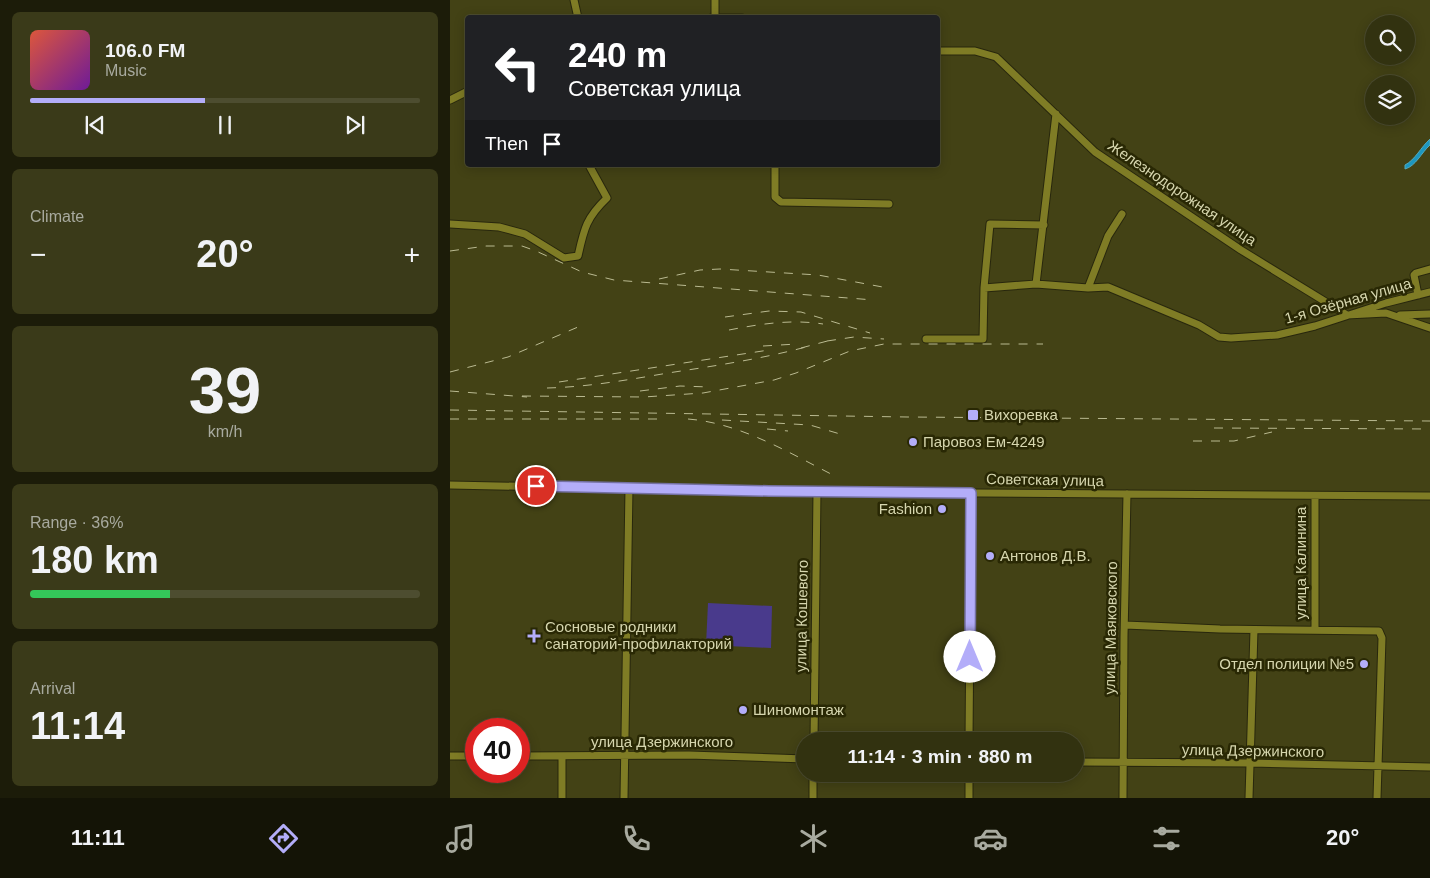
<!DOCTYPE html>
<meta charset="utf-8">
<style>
:root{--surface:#323210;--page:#3a3a19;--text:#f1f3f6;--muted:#a8aa9f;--line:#4d4d30;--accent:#b3adf9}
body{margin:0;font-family:Helvetica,sans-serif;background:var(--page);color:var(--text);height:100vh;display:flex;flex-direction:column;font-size:19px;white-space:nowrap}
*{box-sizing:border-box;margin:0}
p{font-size:16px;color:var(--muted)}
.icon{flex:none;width:28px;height:28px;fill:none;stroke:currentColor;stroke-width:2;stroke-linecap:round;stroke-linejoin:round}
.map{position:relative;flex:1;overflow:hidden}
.side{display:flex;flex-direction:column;gap:12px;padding:12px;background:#1c1c09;width:450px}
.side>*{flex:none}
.guide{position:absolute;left:15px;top:15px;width:475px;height:152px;border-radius:5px;box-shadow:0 2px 12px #0003,0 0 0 1px var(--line);background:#202124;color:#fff;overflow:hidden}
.fabs{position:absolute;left:915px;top:15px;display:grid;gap:10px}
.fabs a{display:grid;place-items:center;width:50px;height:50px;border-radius:50%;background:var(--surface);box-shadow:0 2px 12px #0003,0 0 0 1px var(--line);font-size:25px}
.speed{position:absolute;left:15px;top:718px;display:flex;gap:10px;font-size:25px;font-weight:700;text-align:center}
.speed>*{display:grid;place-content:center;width:65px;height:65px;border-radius:50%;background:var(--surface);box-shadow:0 2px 12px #0003,0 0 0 1px var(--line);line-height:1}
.speed .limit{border:8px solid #d22;background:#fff;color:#111}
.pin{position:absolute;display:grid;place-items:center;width:42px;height:42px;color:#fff;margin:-21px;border:2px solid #fff;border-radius:50%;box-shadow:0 1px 5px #0007}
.me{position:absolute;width:55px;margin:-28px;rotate:0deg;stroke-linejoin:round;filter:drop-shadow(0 0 4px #0008)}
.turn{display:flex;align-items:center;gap:18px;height:105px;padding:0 20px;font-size:22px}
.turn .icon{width:65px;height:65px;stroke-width:2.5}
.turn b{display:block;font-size:35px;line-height:42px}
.then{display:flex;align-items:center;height:48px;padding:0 20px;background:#0003;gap:10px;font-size:19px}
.big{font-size:38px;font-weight:700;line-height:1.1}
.side .card{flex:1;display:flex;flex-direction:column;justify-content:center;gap:8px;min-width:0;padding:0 18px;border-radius:8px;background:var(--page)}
.side .dial{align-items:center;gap:0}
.dial b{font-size:65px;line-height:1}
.song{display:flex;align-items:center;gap:15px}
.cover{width:60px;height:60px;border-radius:8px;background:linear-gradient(135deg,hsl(10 70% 55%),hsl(280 70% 35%))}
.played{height:5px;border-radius:2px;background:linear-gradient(90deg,var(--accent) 45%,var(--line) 45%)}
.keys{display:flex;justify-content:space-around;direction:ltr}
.heat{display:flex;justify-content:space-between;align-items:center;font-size:28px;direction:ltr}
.charge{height:8px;border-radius:4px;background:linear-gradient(90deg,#34c759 36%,var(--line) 0)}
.trip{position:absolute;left:346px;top:732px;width:288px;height:50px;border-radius:25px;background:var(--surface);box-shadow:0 2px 12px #0003,0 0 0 1px var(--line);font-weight:700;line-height:50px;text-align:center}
.menu{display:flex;height:80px;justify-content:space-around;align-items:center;background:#141406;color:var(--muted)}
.menu .icon{width:35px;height:35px}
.menu .current{color:var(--accent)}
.menu b{font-size:22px;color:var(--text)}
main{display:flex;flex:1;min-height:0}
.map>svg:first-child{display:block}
.green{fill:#493a8c}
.water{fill:#1c97c0;stroke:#54aabb}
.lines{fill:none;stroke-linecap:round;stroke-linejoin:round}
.minor-casing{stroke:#28270d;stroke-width:9}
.minor{stroke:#7f7c25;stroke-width:7}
.rail{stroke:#baba91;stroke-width:1;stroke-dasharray:9 9;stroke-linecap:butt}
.route-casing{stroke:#7470a2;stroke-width:12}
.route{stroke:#b3adf9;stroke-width:9}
.poi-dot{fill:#b3adf9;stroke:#292804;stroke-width:2}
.labels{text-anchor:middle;stroke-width:5;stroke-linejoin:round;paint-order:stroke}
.street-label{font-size:15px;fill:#d6d6ae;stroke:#292804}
.poi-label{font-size:15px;fill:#d6d6ae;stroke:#292804;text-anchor:start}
</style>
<main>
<section class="side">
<div class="card">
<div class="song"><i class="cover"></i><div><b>106.0 FM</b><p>Music</p></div></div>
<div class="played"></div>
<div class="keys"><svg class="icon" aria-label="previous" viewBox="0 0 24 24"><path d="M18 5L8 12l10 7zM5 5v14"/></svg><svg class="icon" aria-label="pause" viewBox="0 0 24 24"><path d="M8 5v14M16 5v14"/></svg><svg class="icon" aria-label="next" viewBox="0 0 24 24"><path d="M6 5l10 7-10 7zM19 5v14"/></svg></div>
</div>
<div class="card"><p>Climate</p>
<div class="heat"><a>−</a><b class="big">20°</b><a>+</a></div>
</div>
<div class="card dial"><b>39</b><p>km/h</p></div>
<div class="card"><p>Range · 36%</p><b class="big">180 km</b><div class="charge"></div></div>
<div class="card"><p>Arrival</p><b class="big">11:14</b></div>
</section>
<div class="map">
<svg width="980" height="798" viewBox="0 0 980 798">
<rect width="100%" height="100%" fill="#434215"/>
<path class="green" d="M258,603L322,606L321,648L256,645Z"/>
<path class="water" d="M980,139V145C971,153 966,166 955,169V165C965,160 971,147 980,139Z"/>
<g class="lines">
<g class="minor-casing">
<path id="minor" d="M124,0L128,18
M265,0V17
M261,18H292
M488,51H525L546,57L645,152L791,250L897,315L936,313L980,328
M0,100L18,91
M325,165V197L331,202L439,204
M0,224L49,227L75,234L114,258L128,256C134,229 136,218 157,198L140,167L143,165
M586,284L606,114
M534,288L586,284L638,288L658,287L749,325L769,337L781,338L827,335L865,326L936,303L980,292
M638,288L658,236L672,214
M968,295L964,275L966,273L980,269
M950,315L980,314
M476,339H533L534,288L540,224L594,225
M0,485L367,492L980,496
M675,625L770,629L929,631L932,638L927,798
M865,630V496
M364,741L367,492
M519,741L521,493
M0,756H26
M69,756L239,755L355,759
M625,762L801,763L980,767
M112,798V756
M174,798L179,488
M363,798V774
M519,798V774
M673,798L674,637L677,494
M799,798L804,630"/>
</g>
<use href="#minor" class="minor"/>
<path class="rail" d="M0,251L36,246H72L86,251L132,272L164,280L424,300
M209,279L250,270L270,269L368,275L438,288
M275,317L319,311L351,312L420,333
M279,330C310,324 341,319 373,324
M377,341L404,337L434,339
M313,346L347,344
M351,348L385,339
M0,372L58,357L128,327
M109,382L319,350
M97,388C138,387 177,380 218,373C264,366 311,359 356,347
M0,391L77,397
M190,391L230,386L260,387
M72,396L194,397L253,393L324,380L346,373L400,351L434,344H593
M0,410L458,417L980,421
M0,419H210
M238,419C289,423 336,451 381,474
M272,420L360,425L390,434
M764,428L980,429
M317,429L338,431
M743,441H784L822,432"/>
</g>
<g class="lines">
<g class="route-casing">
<path id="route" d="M86,486L319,491L521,493L520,657"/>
</g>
<use href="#route" class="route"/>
</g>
<g class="poi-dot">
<rect x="517" y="409" width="12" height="12" rx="2.5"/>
<circle cx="463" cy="442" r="5"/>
<circle cx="492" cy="509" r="5"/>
<circle cx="540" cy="556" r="5"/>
<path d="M81.5 628.5h5v5h5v5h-5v5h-5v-5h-5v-5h5z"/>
<circle cx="914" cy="664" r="5"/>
<circle cx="293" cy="710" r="5"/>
</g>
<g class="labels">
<g class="street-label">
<text transform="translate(732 193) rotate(34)" y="5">Железнодорожная улица</text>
<text transform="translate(898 301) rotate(-16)" y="5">1-я Озёрная улица</text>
<text transform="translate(595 480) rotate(1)" y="5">Советская улица</text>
<text transform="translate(851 563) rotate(-90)" y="5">улица Калинина</text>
<text transform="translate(352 616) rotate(-89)" y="5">улица Кошевого</text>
<text transform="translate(661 628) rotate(-89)" y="5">улица Маяковского</text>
<text x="212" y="747">улица Дзержинского</text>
<text transform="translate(803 751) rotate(1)" y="5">улица Дзержинского</text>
</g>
<g class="poi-label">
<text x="534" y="420">Вихоревка</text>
<text x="473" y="447">Паровоз Ем-4249</text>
<text x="482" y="514" text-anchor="end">Fashion</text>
<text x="550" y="561">Антонов Д.В.</text>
<text x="95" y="632">Сосновые родники<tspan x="95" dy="17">санаторий-профилакторий</tspan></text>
<text x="904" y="669" text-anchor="end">Отдел полиции №5</text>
<text x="303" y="715">Шиномонтаж</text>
</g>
</g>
</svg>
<div class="fabs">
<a><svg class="icon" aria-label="search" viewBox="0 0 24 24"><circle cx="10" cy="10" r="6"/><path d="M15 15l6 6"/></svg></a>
<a><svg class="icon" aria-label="layers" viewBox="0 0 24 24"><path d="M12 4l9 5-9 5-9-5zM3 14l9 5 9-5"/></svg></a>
</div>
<div class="speed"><div class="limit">40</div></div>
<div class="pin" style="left:86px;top:486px;background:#d93025"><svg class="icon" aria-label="arrive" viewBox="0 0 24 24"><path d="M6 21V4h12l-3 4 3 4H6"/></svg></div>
<svg class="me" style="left:520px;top:657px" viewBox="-20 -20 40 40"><circle r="19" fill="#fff"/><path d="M0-13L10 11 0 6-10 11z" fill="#b3adf9"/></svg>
<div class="trip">11:14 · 3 min · 880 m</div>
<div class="guide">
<div class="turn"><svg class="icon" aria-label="left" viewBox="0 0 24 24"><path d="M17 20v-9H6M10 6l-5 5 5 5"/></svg><div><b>240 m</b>Советская улица</div></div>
<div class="then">Then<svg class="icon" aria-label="arrive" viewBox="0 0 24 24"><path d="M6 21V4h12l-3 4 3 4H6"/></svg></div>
</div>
</div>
</main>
<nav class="menu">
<b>11:11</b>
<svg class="icon current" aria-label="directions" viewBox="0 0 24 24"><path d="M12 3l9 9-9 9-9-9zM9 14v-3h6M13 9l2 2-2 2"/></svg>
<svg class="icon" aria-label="music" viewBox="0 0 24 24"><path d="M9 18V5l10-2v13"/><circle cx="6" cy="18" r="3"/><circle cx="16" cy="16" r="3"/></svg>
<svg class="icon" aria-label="phone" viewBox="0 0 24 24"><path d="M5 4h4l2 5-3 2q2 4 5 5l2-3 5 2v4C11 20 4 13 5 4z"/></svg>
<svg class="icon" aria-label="climate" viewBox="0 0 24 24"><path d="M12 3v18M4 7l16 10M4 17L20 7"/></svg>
<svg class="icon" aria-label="car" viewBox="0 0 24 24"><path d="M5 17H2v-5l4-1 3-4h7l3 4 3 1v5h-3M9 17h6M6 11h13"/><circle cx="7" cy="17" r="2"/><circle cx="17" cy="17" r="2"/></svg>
<svg class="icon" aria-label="filters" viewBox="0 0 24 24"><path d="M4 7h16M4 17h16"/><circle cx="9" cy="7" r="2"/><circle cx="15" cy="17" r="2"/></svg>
<b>20°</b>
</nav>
